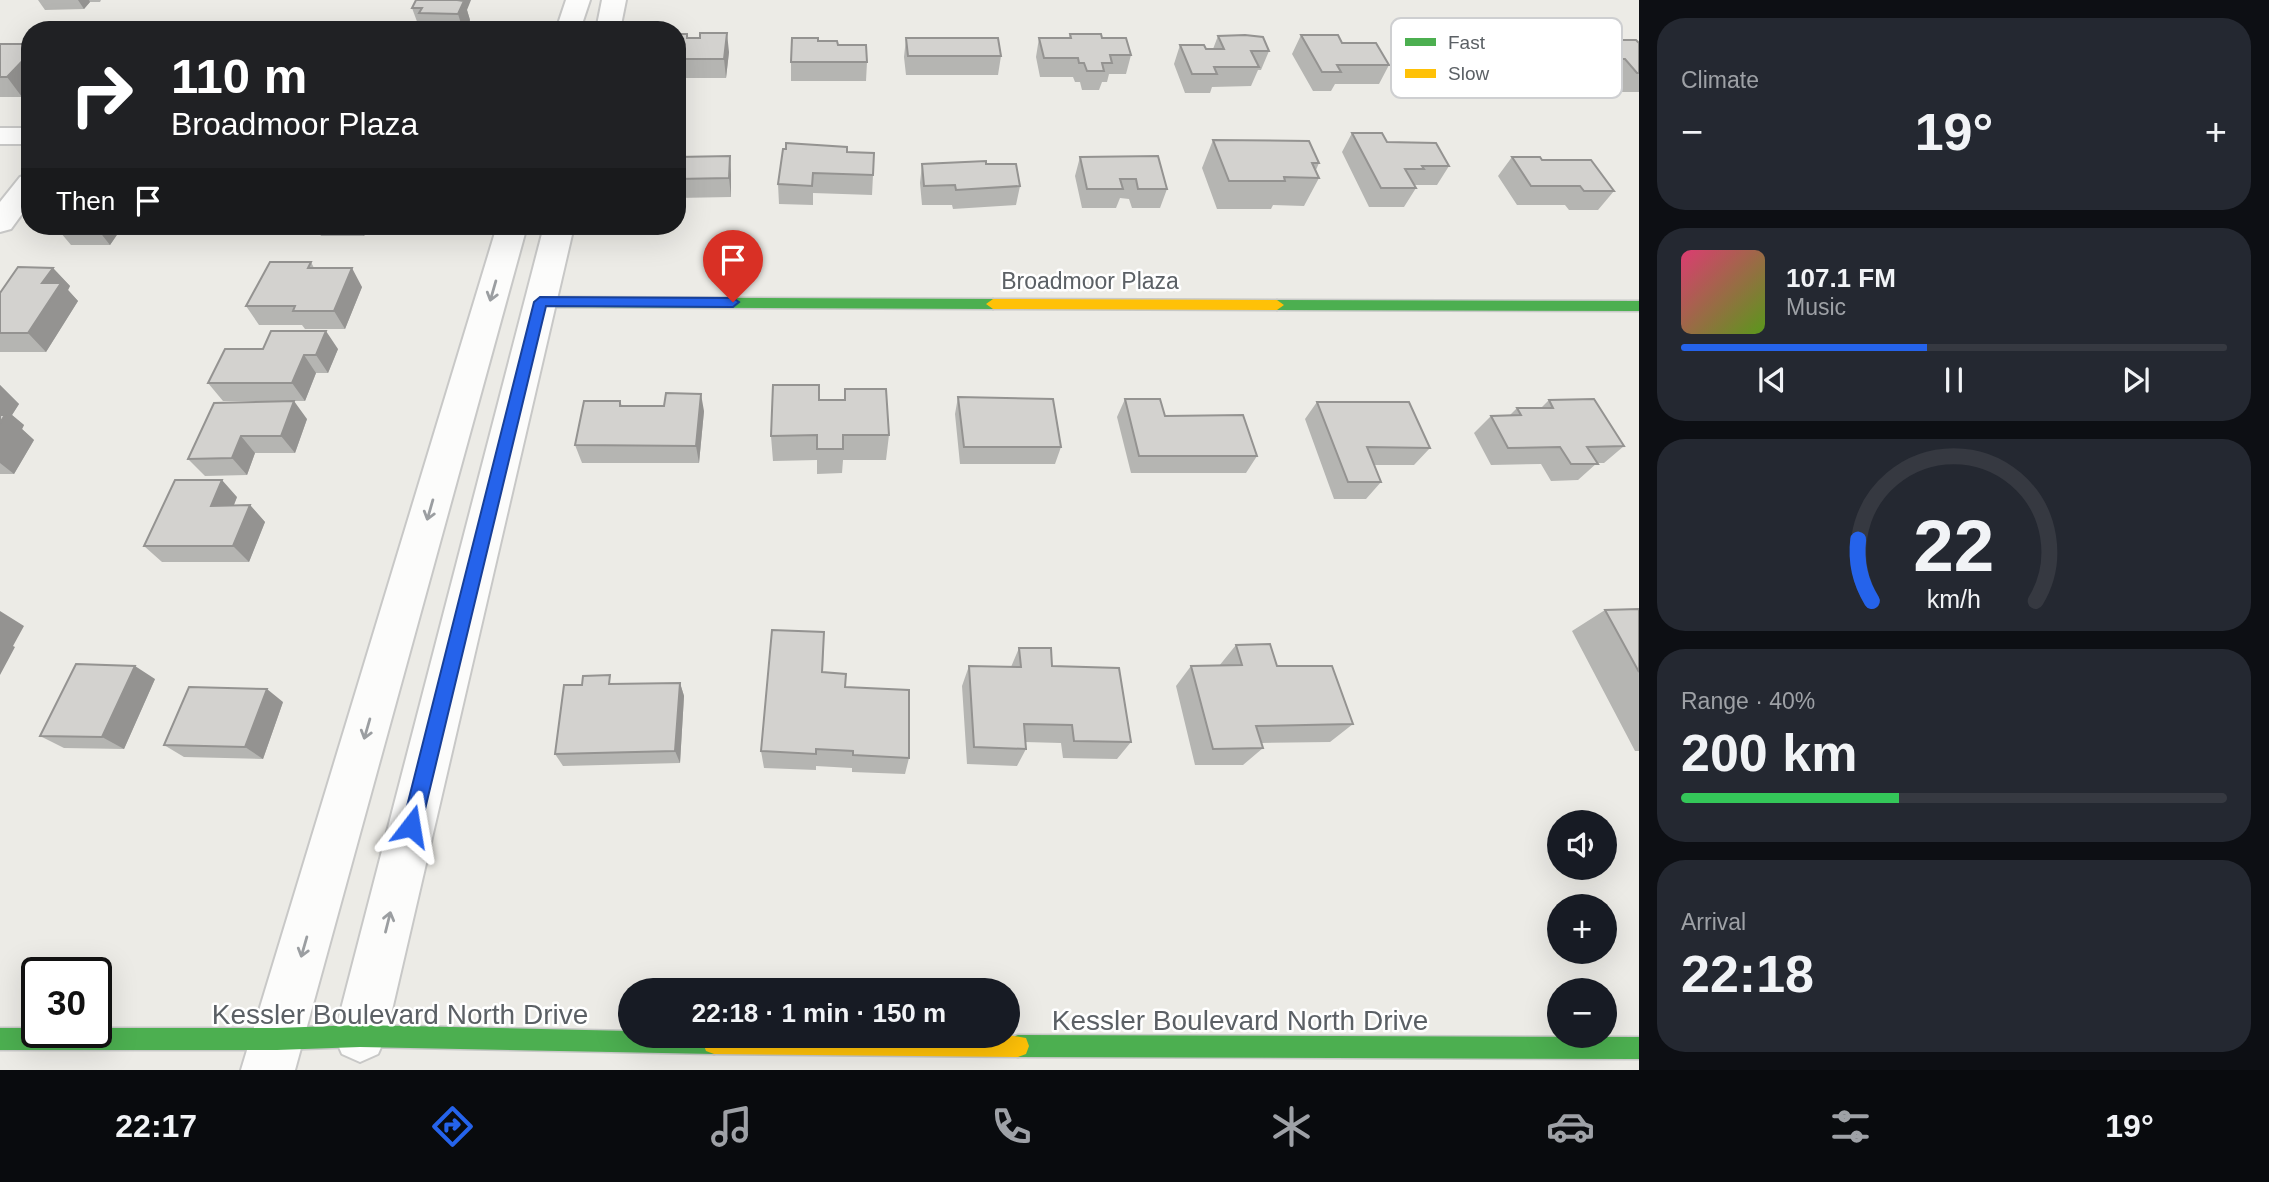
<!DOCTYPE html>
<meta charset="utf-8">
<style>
:root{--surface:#171b24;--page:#242831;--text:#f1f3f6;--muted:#9ea1a6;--line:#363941;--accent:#2563eb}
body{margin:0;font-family:Helvetica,sans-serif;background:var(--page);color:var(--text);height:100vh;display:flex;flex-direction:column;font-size:26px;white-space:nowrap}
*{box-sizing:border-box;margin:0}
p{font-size:23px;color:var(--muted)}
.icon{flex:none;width:38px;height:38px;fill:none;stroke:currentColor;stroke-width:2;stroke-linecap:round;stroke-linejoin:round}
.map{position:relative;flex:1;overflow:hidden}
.drawer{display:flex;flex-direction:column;gap:18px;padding:18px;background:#0d0f14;width:630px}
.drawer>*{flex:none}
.banner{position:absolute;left:21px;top:21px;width:665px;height:214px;border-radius:28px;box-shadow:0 7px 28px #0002;background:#202124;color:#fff;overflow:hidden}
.controls{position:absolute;left:1547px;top:810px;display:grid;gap:14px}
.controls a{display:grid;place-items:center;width:70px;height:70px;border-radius:50%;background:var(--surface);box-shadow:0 7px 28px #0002;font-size:35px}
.speed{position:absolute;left:21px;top:957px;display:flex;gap:14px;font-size:35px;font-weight:700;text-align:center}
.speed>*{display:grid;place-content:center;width:91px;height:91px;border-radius:50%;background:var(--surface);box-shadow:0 7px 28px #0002;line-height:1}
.speed .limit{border:4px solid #111;border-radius:10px;background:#fff;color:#111}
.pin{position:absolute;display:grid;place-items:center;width:60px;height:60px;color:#fff;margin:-72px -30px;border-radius:50% 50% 50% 0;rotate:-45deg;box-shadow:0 0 7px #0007}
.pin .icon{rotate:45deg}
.me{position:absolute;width:77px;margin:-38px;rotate:14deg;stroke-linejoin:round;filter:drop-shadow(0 0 5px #0008)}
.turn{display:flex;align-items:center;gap:24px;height:147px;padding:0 35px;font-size:32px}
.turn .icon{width:91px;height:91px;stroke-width:2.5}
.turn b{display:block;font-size:49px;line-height:60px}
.then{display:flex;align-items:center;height:66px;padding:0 35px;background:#0003;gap:14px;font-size:26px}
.big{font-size:52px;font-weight:600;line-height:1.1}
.drawer .widget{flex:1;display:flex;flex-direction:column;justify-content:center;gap:10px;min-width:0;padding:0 24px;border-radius:28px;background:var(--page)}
.drawer .dial{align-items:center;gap:0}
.dial svg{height:182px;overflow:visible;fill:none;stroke:var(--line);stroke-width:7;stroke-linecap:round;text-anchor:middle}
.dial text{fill:var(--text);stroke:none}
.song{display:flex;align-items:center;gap:21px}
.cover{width:84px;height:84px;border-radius:10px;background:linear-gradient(135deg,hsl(340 70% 55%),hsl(90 70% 35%))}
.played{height:7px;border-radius:4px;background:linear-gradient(90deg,var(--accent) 45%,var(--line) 45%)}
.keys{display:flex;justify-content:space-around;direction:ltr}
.heat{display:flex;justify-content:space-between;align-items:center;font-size:38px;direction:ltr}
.charge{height:10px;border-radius:5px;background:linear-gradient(90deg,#34c759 40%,var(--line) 0)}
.trip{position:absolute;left:618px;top:978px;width:402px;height:70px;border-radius:35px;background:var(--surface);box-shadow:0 7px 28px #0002;font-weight:600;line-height:70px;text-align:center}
.tab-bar{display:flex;height:112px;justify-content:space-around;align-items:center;background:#090b0e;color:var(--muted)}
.tab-bar .icon{width:49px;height:49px}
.tab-bar .current{color:var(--accent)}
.tab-bar b{font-size:32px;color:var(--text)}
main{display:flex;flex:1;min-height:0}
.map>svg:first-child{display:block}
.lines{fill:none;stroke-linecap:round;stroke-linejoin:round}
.street-casing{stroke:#c8c8c7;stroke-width:4}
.fast-casing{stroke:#c7c8c7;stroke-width:3}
.slow-casing{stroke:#c7c8c7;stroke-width:3}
.street{fill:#fcfcfb;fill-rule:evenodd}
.fast{fill:#4caf50;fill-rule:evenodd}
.slow{fill:#ffc107;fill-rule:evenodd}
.wall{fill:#b5b5b2}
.shaded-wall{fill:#949391}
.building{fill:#d3d2cf;stroke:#949391;stroke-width:2}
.oneway{stroke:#9b9ea1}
.route{fill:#2563eb;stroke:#184099;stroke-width:2}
.labels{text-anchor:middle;stroke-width:5;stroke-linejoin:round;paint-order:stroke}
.street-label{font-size:23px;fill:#5b6065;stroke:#fff}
.near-street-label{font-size:28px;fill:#5b6065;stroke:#fff}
.key{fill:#fff;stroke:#cecfd1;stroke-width:2}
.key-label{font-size:19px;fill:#5b6065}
</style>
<main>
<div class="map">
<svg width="1639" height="1070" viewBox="0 0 1639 1070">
<rect width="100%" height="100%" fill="#ecebe6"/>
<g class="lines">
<g class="street-casing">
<path id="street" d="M566,0H590L580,30H556Z
M602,0H626L620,30H596Z
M0,128H30V144H0Z
M30,174V203L11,229L0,232V202L20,177Z
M497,226H527L295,1070H241Z
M544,226H574L386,1036L378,1054L360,1062L342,1054L334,1036Z"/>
</g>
<g class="fast-casing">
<path id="fast" d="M540,297L993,299L1000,304L993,309L540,307L533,302Z
M1277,300L1639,301V311L1277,310L1270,305Z
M360,1025L630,1031V1036H722L725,1043L722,1051L714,1054L360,1047L277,1050H0V1028H37V1032H96V1028H277Z
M1018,1035L1639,1037V1059L1018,1057L1010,1054L1007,1046L1010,1038Z"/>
</g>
<g class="slow-casing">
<path id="slow" d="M993,299L1277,300L1284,305L1277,310L993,309L986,304Z
M1008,1035L1026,1038L1029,1046L1026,1054L1018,1057L714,1054L706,1051L703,1043L706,1036Z"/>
</g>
<use href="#street" class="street"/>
<use href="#fast" class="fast"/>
<use href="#slow" class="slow"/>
</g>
<path class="wall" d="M38,0H101L100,2H90L84,9L45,10Z
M412,8L467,10L470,20L466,30H425L424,27H419Z
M677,34L729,52L726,78H677Z
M1070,34L1102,38L1131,55L1126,74H1109L1107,82H1102L1099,90H1082L1080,82H1075L1073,77H1040L1036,57L1039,38H1069Z
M1550,34L1639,43V92H1622L1610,78H1556L1538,54Z
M1301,35L1342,43L1389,65L1379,84H1335L1331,91H1313L1292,54Z
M1425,35L1485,47L1527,66L1514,85H1463L1459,91H1439L1414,54Z
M1218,36L1269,51L1261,70H1258L1251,86L1212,87L1210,93H1185L1174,64L1180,45L1206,49H1213Z
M906,38L1001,56L998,75H906L904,57Z
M818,41L838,45L867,62L866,81H791V62Z
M0,44L22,97H0Z
M1352,133L1387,142L1449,166L1437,185H1414L1416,188L1404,207H1369L1342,152Z
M1213,140L1319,163L1316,170L1319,178L1304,206L1273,205L1271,209H1217L1202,168Z
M847,152L873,175L872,195L813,193V205L779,204L778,184Z
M730,156L731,175V197L677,198V157Z
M1080,157L1167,189L1160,208H1132L1129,199L1120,198L1116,208H1082L1075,176Z
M1512,157L1542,160L1614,191L1598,210H1569L1565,205H1517L1498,176Z
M922,164H986L1020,186L1016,205L953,209L952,205H922L920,183Z
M55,226H123L110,245H71Z
M315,226H369L364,236H321Z
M311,262L314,268L362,287L345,329H305L302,325H259L246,306Z
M53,268L70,286L68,290L78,301L46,352H0V293Z
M225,349H338L328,373H316L305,401H223L208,383Z
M0,385L19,404L12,415L24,425L22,429L34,440L14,474H0Z
M845,389L889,435L886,460H843L842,473L817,474V460L773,461L771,436L819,400H844Z
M958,397L1061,447L1055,464H960L955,414Z
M1125,399L1165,416L1257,456L1246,473H1131L1117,417Z
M1549,400L1624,446L1604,463H1597L1578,480L1551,481L1541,464L1491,465L1474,433L1491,416L1510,415L1517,408H1541Z
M620,401L622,406L704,411L699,463H582L575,445Z
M1317,402L1430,448L1414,465H1374L1381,482L1366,499H1334L1305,419Z
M214,403L307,419L295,453H255L247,475L205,476L188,459Z
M237,497L234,505H250L265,522L249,562H162L144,546Z
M1639,609V751H1635L1572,631L1605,610Z
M824,632L823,672L845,687L909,758L905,774L852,772V768L816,766V770L764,768L761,751Z
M1236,645L1277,666L1353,724L1330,742L1261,743L1263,748L1243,765H1195L1176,686L1191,666H1219Z
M1019,648L1052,666L1131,742L1117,759L1063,758L1061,743L1025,742L1026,749L1017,766L967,764L962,686L969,666L1011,667Z
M155,679L124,749L64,748L40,736Z
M680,683L684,696L680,763L563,766L555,754L614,684Z
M283,702L263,759L184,757L164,745Z"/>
<path class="shaded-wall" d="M78,0H89L90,2L84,9Z
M457,0H471L467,10L470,20L466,30H463L458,14Z
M727,33L729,52L726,78L724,59Z
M30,53V88L22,97L7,77Z
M730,156L731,175V197L729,178Z
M95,226H123L110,245Z
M359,226H369L364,236Z
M53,268L70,286L68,290L78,301L46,352L28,333L42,283Z
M352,268L362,287L345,329L334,311Z
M326,331L338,349L328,373L316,355Z
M304,355L316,373L305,401L292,383Z
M0,385L19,404L12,415L24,425L22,429L34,440L14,474L0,463Z
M701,394L704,411L699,463L696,446Z
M294,401L307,419L295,453L281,436Z
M241,436L255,453L247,475L232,458Z
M222,480L237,497L227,522L211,506Z
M250,505L265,522L249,562L233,546Z
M0,611L24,626L13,646L15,647L0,675Z
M135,666L155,679L124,749L102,737Z
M680,683L684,696L680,763L675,751Z
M267,689L283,702L263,759L245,747Z"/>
<path class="building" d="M416,0H457L464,1L458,14L419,13L422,8H412Z
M700,33H727L724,59H677V34H687V38H700Z
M1070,34H1101L1102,38H1126L1131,55H1110L1112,63H1102L1104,71H1087L1084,63H1079L1078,58H1044L1039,38H1071Z
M1550,34L1609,35L1613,40H1636L1639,43V73H1637L1625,59H1570Z
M1245,35L1263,37L1269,51H1251L1259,67H1214L1217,74H1192L1180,45H1204L1206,49H1224L1218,36Z
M1301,35H1338L1342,43H1376L1389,65H1337L1341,72H1322Z
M792,38H818V41H837L838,45H866L867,62H791Z
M906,38H998L1001,56H908Z
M0,44H30V53L7,77H0Z
M1352,133H1382L1387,142L1436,143L1449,166H1422L1424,169H1405L1416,188H1381Z
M1213,140L1309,141L1319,163H1312L1319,178L1284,177L1285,181H1229Z
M786,143L847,147V152L874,153L873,175L813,173L812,186L778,184L783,149H786Z
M730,156L729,178L677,179V157Z
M1158,156L1167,189H1138L1136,179H1120L1123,189H1087L1080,157Z
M1512,157H1540L1542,160H1591L1614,191H1584L1580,186H1531Z
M986,161V164H1016L1020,186L956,190L955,185L924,186L922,164Z
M270,262H311L308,268H352L334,311H293L295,306H246Z
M18,267L53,268L42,283H61L28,333H0V293Z
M271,331H326L316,355H304L292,383H208L225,349H263Z
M773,385H819V400H845V389H886L889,435H843V449H817V435L771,436Z
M666,393L701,394L696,446L575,445L584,401H620V406H664Z
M958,397L1053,399L1061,447H964Z
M1125,399H1160L1165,416L1243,415L1257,456H1139Z
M1594,399L1624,446L1587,447L1598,464H1571L1560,447L1508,448L1491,416L1521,415L1517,408H1553L1549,400Z
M294,401L281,436H241L232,458L188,459L214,403Z
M1317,402H1409L1430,448L1367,447L1381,482H1348Z
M0,415H5L0,423Z
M175,480H222L211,506L250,505L233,546H144Z
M1639,609V672L1605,610Z
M772,630L824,632L822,672L846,674L845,687L909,690V758L853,755V751L816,749V754L761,751Z
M1270,644L1277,666H1332L1353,724L1256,726L1263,748L1213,749L1191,666L1242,665L1236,645Z
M1019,648H1051L1052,666L1119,668L1131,742L1074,741L1072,725L1024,724L1026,749L974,747L969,666L1021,667Z
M76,664L135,666L102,737L40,736Z
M610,675L609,684L680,683L675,751L555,754L564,685H582L583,676Z
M189,687L267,689L245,747L164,745Z"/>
<defs><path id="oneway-shaft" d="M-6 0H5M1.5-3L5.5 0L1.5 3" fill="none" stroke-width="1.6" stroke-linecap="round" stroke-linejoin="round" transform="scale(1.75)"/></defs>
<g class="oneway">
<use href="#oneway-shaft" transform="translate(493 291) rotate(106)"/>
<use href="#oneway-shaft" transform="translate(430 510) rotate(106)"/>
<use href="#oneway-shaft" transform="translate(367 729) rotate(106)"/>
<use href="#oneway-shaft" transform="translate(388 922) rotate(-76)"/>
<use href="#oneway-shaft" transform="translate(304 947) rotate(106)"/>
</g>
<path class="route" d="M540,297L733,298L739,302L733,307L546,306L421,826L418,833L411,836L404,833L402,826L534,302Z"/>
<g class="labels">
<g class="street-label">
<text x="1090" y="289">Broadmoor Plaza</text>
</g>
<g class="near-street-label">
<text x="400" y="1024">Kessler Boulevard North Drive</text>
<text x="1240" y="1030">Kessler Boulevard North Drive</text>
</g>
</g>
<rect x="1391" y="18" width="231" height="80" rx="10" class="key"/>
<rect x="1405" y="38" width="31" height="8" fill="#4caf50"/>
<rect x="1405" y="69" width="31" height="9" fill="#ffc107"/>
<g class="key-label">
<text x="1448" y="49">Fast</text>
<text x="1448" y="80">Slow</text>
</g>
</svg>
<div class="controls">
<a><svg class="icon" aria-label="sound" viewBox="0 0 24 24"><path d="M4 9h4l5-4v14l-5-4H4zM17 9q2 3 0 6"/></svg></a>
<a>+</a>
<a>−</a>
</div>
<div class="speed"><div class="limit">30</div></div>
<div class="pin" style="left:733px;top:302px;background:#d93025"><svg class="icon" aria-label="arrive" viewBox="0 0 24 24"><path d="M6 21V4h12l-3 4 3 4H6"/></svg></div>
<svg class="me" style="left:411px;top:826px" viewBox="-20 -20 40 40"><path d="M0-17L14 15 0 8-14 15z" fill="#2563eb" stroke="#fff" stroke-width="4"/></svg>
<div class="trip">22:18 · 1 min · 150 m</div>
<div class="banner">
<div class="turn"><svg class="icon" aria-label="right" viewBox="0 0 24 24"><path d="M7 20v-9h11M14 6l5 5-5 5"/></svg><div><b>110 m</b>Broadmoor Plaza</div></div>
<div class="then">Then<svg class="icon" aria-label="arrive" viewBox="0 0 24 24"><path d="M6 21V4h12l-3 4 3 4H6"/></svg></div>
</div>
</div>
<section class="drawer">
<div class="widget"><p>Climate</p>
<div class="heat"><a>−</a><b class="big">19°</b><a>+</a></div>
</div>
<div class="widget">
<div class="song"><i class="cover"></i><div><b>107.1 FM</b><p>Music</p></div></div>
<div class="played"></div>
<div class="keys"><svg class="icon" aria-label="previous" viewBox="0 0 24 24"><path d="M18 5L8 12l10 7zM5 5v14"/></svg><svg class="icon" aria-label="pause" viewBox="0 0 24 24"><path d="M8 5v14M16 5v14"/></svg><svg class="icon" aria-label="next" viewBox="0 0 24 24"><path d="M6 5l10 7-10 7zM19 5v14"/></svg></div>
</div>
<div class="widget dial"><svg viewBox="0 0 100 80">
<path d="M14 69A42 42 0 1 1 86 69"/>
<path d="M14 69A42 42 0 0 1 8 42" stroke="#2563eb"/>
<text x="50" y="56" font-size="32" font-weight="700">22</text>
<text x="50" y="72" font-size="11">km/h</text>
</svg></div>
<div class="widget"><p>Range · 40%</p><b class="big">200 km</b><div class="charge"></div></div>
<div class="widget"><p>Arrival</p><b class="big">22:18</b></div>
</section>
</main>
<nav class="tab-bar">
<b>22:17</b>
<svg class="icon current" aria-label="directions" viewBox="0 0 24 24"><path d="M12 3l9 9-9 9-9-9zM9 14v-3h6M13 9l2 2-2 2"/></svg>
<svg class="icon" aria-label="music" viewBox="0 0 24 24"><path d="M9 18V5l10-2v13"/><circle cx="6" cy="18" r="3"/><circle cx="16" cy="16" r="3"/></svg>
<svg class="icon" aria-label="phone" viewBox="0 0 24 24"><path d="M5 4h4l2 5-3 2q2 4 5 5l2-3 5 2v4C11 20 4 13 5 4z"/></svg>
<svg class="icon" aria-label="climate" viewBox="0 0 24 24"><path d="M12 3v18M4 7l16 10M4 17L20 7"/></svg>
<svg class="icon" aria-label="car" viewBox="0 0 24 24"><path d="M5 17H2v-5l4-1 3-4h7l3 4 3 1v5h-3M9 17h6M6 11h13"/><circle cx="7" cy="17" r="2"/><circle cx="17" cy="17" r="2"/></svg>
<svg class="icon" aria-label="filters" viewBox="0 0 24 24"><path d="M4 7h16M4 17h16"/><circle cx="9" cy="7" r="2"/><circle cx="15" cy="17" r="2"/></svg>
<b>19°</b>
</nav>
